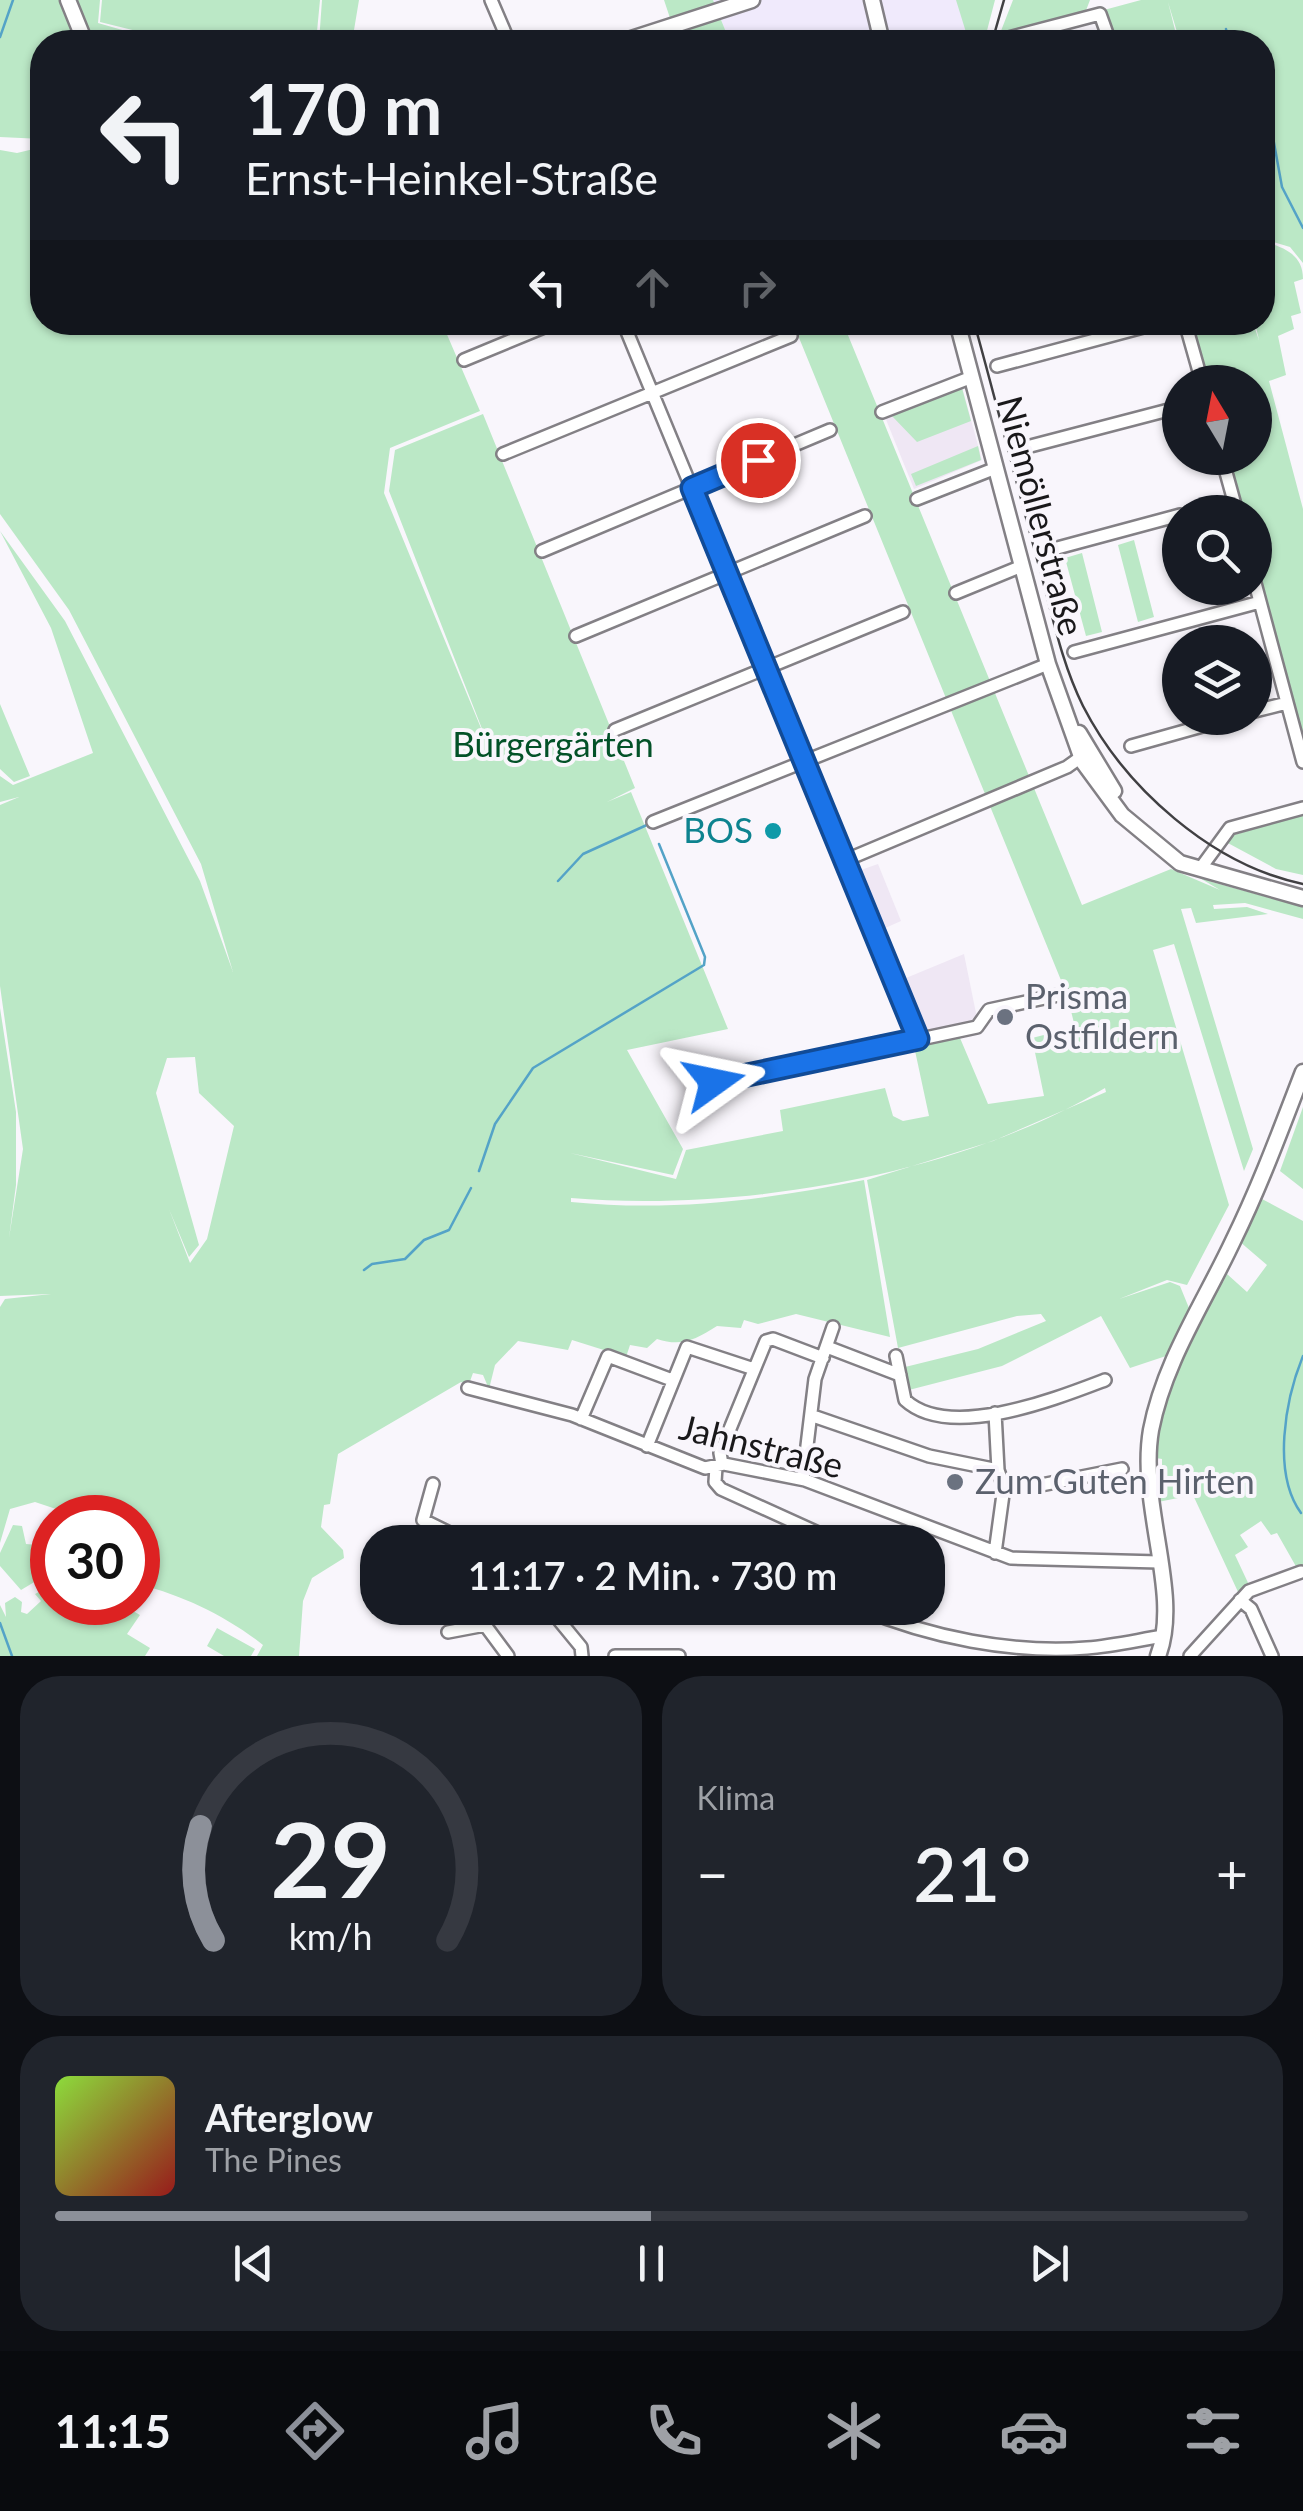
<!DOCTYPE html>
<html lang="de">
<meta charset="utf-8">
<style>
:root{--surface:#171b24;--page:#20242c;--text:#f1f3f6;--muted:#9ea1a6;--line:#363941;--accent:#8c9099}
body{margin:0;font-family:Lato,sans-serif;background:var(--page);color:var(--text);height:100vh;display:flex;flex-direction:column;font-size:38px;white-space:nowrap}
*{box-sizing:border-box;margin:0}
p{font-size:32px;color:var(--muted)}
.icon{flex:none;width:55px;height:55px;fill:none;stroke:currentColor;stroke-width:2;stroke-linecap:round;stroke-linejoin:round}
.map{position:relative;height:1656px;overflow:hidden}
.side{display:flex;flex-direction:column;gap:20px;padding:20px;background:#0d0f14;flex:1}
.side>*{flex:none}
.hud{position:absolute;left:30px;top:30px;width:1245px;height:305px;border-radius:40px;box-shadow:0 2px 8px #0004;background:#171b24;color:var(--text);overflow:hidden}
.needle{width:65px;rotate:350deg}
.fabs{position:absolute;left:1162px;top:365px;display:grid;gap:20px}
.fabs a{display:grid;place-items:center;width:110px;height:110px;border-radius:50%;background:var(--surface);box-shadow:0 2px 8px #0004;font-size:50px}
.speed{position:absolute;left:30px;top:1495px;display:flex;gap:20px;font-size:50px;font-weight:700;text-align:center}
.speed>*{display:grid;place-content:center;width:130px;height:130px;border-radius:50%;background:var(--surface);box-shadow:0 2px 8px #0004;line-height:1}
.speed .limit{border:15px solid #d22;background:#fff;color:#111}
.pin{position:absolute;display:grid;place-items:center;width:85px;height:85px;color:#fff;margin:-42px;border:5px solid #fff;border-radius:50%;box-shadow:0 2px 10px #0007}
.me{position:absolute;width:110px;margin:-55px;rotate:78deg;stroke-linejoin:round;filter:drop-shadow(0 0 8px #0008)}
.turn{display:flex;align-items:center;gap:35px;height:210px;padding:0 50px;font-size:45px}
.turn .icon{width:130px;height:130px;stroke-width:2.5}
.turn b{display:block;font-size:70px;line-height:85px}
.lanes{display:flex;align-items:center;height:95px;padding:0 50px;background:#0003;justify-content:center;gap:50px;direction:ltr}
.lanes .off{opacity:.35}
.big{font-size:75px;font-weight:600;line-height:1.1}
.side .card{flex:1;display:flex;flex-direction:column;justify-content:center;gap:15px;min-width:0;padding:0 35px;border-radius:40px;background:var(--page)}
.side .dial{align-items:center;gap:0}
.dial svg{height:260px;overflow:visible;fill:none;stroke:var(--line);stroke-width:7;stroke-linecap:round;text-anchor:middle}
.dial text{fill:var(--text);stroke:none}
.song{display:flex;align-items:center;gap:30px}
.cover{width:120px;height:120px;border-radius:15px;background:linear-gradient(135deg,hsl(90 70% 55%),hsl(0 70% 35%))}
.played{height:10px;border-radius:5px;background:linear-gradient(90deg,var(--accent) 50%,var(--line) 50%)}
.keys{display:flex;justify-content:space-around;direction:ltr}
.heat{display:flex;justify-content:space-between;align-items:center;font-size:55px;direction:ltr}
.side .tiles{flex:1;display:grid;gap:20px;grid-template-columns:1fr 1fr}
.card:last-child{grid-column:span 2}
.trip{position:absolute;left:360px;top:1525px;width:585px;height:100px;border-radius:40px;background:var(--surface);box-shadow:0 2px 8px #0004;font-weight:600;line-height:100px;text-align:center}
.tabs{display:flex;height:160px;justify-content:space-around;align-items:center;background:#090b0e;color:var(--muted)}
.tabs .icon{width:70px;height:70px}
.tabs .active{color:var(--accent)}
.tabs b{font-size:45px;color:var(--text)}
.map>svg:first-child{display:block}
.commercial{fill:#f0eafc}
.built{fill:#efe7f4}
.green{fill:#bbe8c6;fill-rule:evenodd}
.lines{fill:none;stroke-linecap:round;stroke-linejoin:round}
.stream{stroke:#54a3c7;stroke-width:2.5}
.minor-casing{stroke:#838085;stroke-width:16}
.major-casing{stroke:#838085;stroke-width:19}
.minor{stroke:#fff;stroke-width:11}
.major{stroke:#fff;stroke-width:14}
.tram{stroke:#414043;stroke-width:2.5}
.route-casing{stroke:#114b97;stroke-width:25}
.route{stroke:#1a73e8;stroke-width:18}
.culture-dot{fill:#0f9aa8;stroke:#f9f6fc;stroke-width:4}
.worship-dot{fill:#6b7280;stroke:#f9f6fc;stroke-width:4}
.labels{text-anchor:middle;stroke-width:8;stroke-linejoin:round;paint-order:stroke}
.street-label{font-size:35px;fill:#19181a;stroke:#f9f6fc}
.park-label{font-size:35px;fill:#035228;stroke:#f9f6fc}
.culture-label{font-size:35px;fill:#0d838f;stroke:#f9f6fc;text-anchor:end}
.worship-label{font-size:35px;fill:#5b616d;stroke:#f9f6fc;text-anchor:start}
</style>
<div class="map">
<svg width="1303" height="1656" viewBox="0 0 1303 1656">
<rect width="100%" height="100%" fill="#f9f6fc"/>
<path class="commercial" d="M713,0H961L973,42H730Z"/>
<path class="built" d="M962,387L982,460L914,489L885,417Z
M878,864L901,921L883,929L858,871Z
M964,954L978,1023L927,1034L906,978Z"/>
<path class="green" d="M0,0H64L79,42H42V139L0,137Z
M75,0H100L98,23L164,42H91Z
M102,0H320L316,42H181L100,22Z
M322,0H359L352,42H319Z
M664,0H713L730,42H678Z
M956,0H995L984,42H969Z
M1013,0H1090L1085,13L999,36Z
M1141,0H1303V263L1290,247L1263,239L1262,42H1227L1204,31V42H1180L1168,2L1178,42H1113L1104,10Z
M42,147V322L442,323L480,411L390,448L384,493L495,762L389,491L395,450L483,414L635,788L607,802L631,792L728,1029L627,1050L683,1149L673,1175L570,1153L676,1179L686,1150L783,1131L780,1110L885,1088L893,1116L903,1121L929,1116L914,1046L960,1038L988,1104L1044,1096L1032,1038L1075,1027L1067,995L793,323H843L1082,905L1171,869L1220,890L1176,864L1212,882L1303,907V919L1245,903L1213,905L1214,909L1247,907L1268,914L1196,923L1191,908L1181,909L1253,1149L1244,1171L1174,944L1153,950L1229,1205L1187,1285L1167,1280L1119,1299L1170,1282L1180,1286L1189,1308L1166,1356L1130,1368L1101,1316L1002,1366L905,1391L901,1368L978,1349L1046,1321L1041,1314L1017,1316L898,1348L867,1180L993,1141L1106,1092L1105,1088C958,1176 740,1212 571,1198V1202C671,1212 766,1200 864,1180L890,1337L796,1314L758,1324L744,1320L741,1328L717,1326C695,1340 681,1347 657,1339L647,1348L630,1345L626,1357L572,1340L568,1350L518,1341L495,1365L489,1389L483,1375L473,1373L469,1384L461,1382L338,1454L330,1504L324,1505L321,1527L343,1550L344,1558L312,1578L303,1601L299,1656H257L263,1645C228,1617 182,1595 141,1585L138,1518L55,1517L59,1510L35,1502L10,1509L0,1543V1307L5,1299L51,1294L0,1296V1008L16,1112V1185L9,1238L23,1149L0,986V805L19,797L0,802V776L13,785L93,753L51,628L0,531L65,621L200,881L233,972L201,864L69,610L0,514V150L17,153ZM195,1057L199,1093L234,1126L207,1239L190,1263L169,1209L189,1257L199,1245L156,1093L167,1058Z
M1263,241C1284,248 1303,254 1303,279L1294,282L1301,313L1291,316L1294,329L1278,336L1286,375L1269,381L1303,509V749L1255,570V512H1239L1225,458H1255V382H1205L1188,323H1253L1259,340L1255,323L1262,322Z
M962,388L971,421L917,442L891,415Z
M978,446L981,460L916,486L911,474Z
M1134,540L1154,617L1138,622L1118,545Z
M1082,553L1102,632L1086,636L1065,558Z
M0,704L30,776L14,782L0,769Z
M1303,814V875L1276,869L1226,842L1231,836Z
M1303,1107V1189L1280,1171Z
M1270,1177L1262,1199L1303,1221V1569L1298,1570L1277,1533L1271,1535L1261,1521L1240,1535L1248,1547L1235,1555L1250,1587L1239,1594L1193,1495L1153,1503L1154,1488L1162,1487V1459L1156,1458L1155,1465C1151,1399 1190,1338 1219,1280L1223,1282L1227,1274L1247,1292L1267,1265L1239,1241Z
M13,1525L22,1526L26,1544L38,1545L51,1568V1572L21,1590L0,1566V1553Z
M52,1585V1602L119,1603L140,1615L127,1634L150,1648L145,1656H0V1605L6,1617L5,1603L15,1597L22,1602L21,1612L27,1614L41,1601L35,1594Z
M217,1628L255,1649L251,1656H224L207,1646Z"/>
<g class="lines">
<path class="stream" d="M1226,29L1229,42
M0,37L13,0
M1262,119L1272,132L1282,187L1303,228
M558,881L583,854L649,824
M479,1171L495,1124L533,1068L704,965L705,957L659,844
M364,1270L372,1264L405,1259L424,1240L449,1230L471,1188
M1301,1513C1272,1473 1285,1400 1303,1356
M0,1623L12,1656"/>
<g class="minor-casing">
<path id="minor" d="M491,0L509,42
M1001,40L1100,14L1110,42
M623,322L919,1039
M1185,322L1202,382
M464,360L556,322
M997,366L1162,322
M882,412L972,377
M1019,449L1180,407
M503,454L791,336
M1222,458L1237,512
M917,499L996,468
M1189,512L1233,501
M542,551L830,430
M1046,551L1180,515
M1255,583L1303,762
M956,593L1022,566
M576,636L865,516
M1074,652L1260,602
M1255,711L1287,703
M615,730L903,612
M1131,746L1231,718
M653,822L1048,664
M846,860L1067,767L1088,752
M1200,869L1230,828L1303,808
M714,1083L977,1027L989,1010L1063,994
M827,1347L900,1375
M896,1356L905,1400C949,1441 1055,1399 1105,1380
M468,1388L572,1415L705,1468L724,1464L805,1480L1011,1558L1159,1562
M995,1413L998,1470L1004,1487L995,1553
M813,1416L929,1456L998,1470
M581,1419L608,1356L672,1380
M647,1446L687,1347L754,1369
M722,1464L720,1453L766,1341L773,1339L823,1358
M716,1467L715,1482L721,1489L827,1537
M803,1479L815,1379L833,1327
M433,1484L423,1520L468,1542
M1004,1487H1031L1122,1469
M1240,1600L1251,1609L1272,1656
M549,1608L581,1647L582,1656
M860,1608C929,1637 1012,1654 1087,1648C1113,1646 1138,1640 1164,1636
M448,1632L485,1625L508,1656
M615,1656H679
M1190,1656L1249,1591L1301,1572"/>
</g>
<g class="major-casing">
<path id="major" d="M68,0L85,42
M872,0L882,42
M622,42L752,0
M957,322L1048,664L1083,762L1122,815L1180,863L1303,898
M1079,733L1114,791
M1158,1656C1182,1594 1138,1506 1151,1430C1164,1362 1204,1303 1233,1241C1260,1186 1281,1129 1303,1072"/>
</g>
<use href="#minor" class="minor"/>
<use href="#major" class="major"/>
<path class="tram" d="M992,42L1004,0
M974,322C996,401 1016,481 1037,559C1051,608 1060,660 1083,706C1125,788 1212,865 1303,884"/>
</g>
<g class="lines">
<g class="route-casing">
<path id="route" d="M714,1082L918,1039L692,488L758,460"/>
</g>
<use href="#route" class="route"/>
</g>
<circle class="culture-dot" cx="773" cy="831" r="10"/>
<g class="worship-dot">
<circle cx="1005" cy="1017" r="10"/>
<circle cx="955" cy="1482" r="10"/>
</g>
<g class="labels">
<g class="street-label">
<text transform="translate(1040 516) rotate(75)" y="12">Niemöllerstraße</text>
<text transform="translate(761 1447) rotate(14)" y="12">Jahnstraße</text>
</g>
<g class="park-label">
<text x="553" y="757">Bürgergärten</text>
</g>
<g class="culture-label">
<text x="753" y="843">BOS</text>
</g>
<g class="worship-label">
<text x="1025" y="1009">Prisma<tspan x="1025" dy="40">Ostfildern</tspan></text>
<text x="975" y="1494">Zum Guten Hirten</text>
</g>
</g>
</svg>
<div class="fabs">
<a><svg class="needle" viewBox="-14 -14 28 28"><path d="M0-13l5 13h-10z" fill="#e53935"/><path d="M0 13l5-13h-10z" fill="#9ea1a6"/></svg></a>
<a><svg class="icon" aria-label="search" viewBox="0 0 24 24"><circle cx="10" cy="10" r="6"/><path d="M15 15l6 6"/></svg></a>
<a><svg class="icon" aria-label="layers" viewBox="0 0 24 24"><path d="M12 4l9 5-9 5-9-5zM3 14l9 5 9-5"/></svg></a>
</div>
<div class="speed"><div class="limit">30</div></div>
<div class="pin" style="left:758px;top:460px;background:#d93025"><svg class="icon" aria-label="arrive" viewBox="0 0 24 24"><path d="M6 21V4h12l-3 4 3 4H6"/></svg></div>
<svg class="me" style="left:714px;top:1082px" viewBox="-20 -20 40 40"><path d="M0-17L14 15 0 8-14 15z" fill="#1a73e8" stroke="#fff" stroke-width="4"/></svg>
<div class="trip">11:17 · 2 Min. · 730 m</div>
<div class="hud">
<div class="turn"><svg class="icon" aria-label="left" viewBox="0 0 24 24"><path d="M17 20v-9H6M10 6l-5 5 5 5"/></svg><div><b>170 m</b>Ernst-Heinkel-Straße</div></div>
<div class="lanes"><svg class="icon" aria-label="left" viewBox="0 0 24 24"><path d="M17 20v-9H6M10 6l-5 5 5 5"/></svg><svg class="icon off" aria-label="ahead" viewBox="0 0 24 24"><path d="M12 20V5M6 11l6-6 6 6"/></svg><svg class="icon off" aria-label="right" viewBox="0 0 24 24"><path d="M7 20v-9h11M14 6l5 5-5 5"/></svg></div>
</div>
</div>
<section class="side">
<div class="tiles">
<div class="card dial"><svg viewBox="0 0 100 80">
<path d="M14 69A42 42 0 1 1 86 69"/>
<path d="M14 69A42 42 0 0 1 10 34" stroke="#8c9099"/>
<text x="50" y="56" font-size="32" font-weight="700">29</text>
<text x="50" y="72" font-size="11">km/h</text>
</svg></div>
<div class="card"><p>Klima</p>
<div class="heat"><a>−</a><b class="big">21°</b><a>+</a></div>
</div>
<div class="card">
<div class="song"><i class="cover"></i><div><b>Afterglow</b><p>The Pines</p></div></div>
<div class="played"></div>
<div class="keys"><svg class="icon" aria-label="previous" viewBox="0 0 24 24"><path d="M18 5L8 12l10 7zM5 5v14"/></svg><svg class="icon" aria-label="pause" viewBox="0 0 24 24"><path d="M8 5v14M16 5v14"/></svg><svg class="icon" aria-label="next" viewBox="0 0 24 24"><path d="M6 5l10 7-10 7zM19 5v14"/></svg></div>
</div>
</div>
</section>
<nav class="tabs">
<b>11:15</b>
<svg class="icon active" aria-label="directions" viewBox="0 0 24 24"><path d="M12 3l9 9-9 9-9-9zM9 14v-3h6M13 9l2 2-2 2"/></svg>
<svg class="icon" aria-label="music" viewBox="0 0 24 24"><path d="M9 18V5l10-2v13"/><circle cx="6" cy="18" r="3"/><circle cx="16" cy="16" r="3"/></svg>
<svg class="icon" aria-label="phone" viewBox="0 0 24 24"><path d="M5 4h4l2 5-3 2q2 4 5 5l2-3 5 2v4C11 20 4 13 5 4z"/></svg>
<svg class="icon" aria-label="climate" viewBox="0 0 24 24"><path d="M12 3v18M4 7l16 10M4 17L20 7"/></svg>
<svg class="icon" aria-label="car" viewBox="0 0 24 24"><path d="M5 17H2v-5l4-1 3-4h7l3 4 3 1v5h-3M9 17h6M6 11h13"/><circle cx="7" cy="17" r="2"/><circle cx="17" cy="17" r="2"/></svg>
<svg class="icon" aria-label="filters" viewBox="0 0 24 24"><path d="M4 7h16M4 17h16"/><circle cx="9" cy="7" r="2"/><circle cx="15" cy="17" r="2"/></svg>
</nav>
